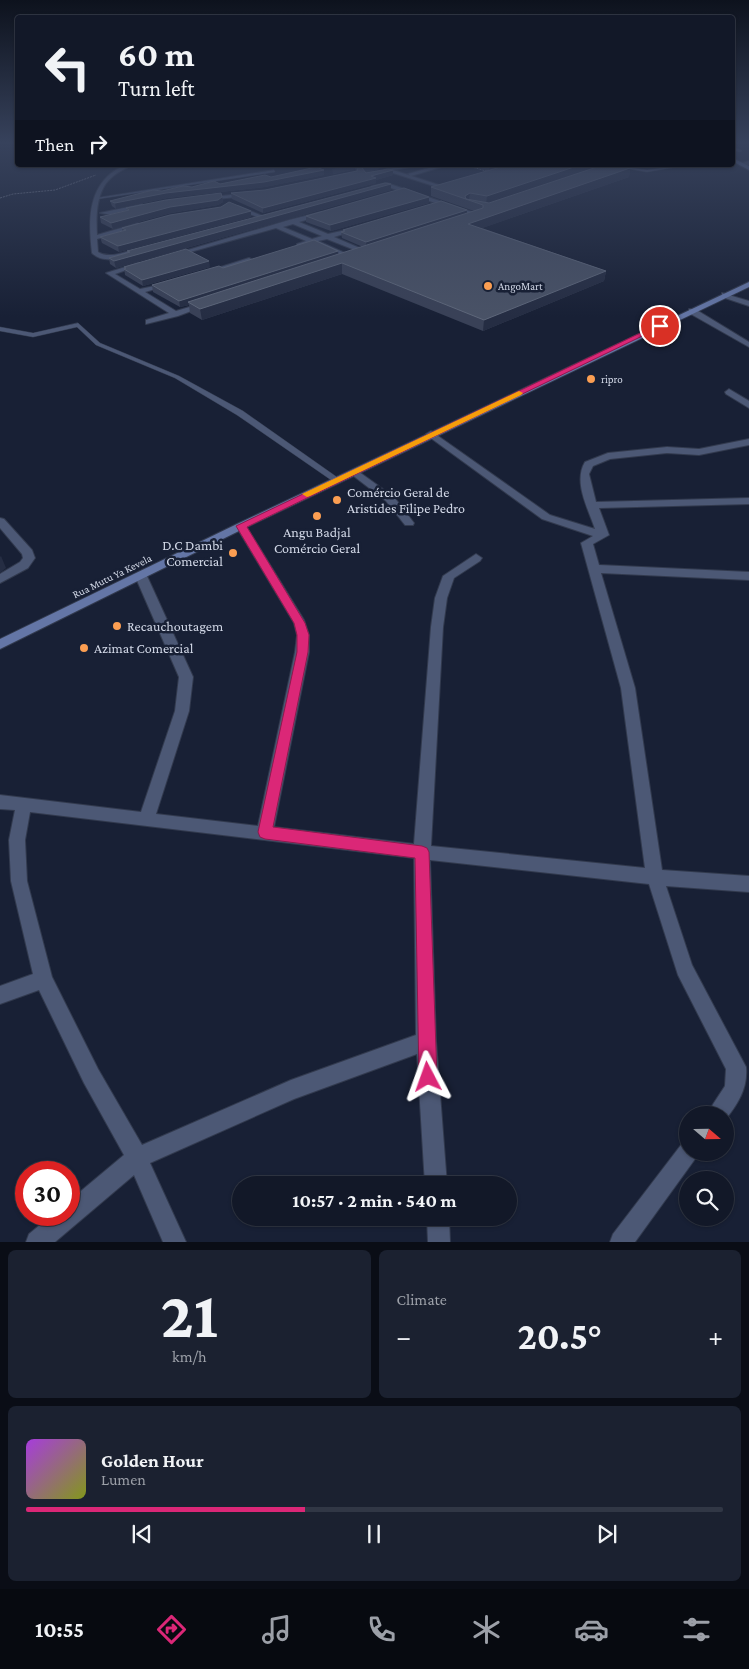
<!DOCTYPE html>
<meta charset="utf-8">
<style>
:root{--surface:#121828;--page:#1b2130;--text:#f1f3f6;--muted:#9ca0a8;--line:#313745;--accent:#db2777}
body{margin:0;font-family:"Crimson Pro",serif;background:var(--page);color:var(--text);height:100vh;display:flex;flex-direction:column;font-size:19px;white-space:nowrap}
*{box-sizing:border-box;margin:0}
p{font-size:16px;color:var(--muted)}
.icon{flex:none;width:28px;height:28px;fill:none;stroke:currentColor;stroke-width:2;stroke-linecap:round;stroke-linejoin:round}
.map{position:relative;height:1242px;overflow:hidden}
.details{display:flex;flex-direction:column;gap:8px;padding:8px;background:#0a0d16;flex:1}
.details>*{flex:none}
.top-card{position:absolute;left:15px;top:15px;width:720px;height:152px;border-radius:5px;box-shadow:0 1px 4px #0004,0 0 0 1px var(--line);background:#121828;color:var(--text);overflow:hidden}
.needle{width:32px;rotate:110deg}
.controls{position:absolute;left:679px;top:1106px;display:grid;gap:10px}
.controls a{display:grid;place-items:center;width:55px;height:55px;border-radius:50%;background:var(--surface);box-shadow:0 1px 4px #0004,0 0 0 1px var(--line);font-size:25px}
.speed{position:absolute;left:15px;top:1161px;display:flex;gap:10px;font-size:25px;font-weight:700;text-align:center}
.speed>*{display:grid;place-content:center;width:65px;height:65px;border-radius:50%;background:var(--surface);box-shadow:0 1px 4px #0004,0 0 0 1px var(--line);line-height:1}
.speed .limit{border:8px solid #d22;background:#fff;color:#111}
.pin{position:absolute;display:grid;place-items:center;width:42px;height:42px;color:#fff;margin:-21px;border:2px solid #fff;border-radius:50%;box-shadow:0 1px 5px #0007}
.me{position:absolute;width:55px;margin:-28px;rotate:356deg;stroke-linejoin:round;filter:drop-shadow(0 0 4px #0008)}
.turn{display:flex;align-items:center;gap:18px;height:105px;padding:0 20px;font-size:22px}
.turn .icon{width:65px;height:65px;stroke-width:2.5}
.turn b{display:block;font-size:35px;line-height:42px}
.then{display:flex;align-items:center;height:48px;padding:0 20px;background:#0003;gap:10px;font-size:19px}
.big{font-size:38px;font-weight:700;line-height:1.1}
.details .tile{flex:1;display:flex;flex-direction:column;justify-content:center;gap:8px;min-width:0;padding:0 18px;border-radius:8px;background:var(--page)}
.details .dial{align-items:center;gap:0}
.dial b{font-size:65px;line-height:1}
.song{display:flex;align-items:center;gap:15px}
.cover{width:60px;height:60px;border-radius:8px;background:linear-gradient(135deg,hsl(280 70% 55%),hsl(70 70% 35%))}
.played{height:5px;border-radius:2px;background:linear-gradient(90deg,var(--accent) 40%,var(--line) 40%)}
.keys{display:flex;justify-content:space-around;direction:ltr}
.heat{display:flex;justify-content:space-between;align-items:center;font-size:28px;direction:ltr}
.details .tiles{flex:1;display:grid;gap:8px;grid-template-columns:1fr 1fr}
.tile:last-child{grid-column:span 2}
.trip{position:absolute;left:232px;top:1176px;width:285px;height:50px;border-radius:25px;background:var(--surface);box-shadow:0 1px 4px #0004,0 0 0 1px var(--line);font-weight:700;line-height:50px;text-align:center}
.dock{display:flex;height:80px;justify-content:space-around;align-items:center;background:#070a10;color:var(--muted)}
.dock .icon{width:35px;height:35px}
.dock .selected{color:var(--accent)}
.dock b{font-size:22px;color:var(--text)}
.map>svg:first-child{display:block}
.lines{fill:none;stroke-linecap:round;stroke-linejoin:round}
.service-casing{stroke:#323a4e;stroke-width:1}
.minor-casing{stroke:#323a4e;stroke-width:2}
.tertiary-casing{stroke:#323a4e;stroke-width:2}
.secondary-casing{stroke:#323a4e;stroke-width:2}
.path{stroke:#7b8294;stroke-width:1;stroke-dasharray:2 1;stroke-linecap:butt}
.service{fill:#4c5875;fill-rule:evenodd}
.minor{fill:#4c5875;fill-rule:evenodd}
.tertiary{fill:#4c5875;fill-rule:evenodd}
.secondary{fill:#6476a6;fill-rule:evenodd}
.wall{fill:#394157}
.shaded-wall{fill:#252d43}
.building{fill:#495266;stroke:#5e677a}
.route{fill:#db2777;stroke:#8e194d}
.slow{fill:#f59e0b}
.poi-dot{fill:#fb9e52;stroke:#182035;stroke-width:2}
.labels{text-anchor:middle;stroke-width:5;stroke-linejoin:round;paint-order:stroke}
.far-poi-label{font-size:11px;fill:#d2d8e7;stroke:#182035;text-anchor:start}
.far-street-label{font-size:11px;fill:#d2d8e7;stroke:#182035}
.poi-label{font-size:14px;fill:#d2d8e7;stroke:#182035;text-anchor:start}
</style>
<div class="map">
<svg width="749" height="1242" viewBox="0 0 749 1242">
<rect width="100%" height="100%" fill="#182035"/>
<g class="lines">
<g class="service-casing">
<path id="service" d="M732,147L741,150L742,151L740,152L732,150Z
M608,165L647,170L688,165L647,172Z
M274,170L275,172L98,199L96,198Z
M78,323L100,343L179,376L243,411L341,480L337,482H334L237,415L175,378L96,345L77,327L33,337L0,331V327L33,333Z"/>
</g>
<g class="minor-casing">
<path id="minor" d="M749,161V165L738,164Z
M125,165H132C125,169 117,172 111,178C96,191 96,216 97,235L138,223L141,225L97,239L98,252C108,258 119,254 129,251L132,253C121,260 102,263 92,253C88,219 87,182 125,165Z
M408,165H422L393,170L448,188L443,189L384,170Z
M439,165H448L411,176L408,174Z
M592,165L610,168L607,170Z
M387,183L481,215L482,216L477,217L385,186L375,188L372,186Z
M248,193L246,196L207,200L204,198Z
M142,204L144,207L114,215L100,213Z
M234,206H238L265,217L260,218L234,208Z
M321,212L323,215L299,222L328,234L359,227V229L334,237L369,252V254H365L327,239L318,241L354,257V259H350L312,243L297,246V244L306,241L276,228L176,256L171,255L289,220ZM293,224L322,236L312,239L283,227Z
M249,258L251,259V261L208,274L205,272Z
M138,263L143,264L115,274L140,289L169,283V285L145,292L176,311L206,302L210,304L178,316L146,324V320L169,313L106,273Z
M689,309H695L749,342V347L689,313Z
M729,389L749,401V408L726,394L725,392Z
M431,431L550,515L595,529C588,508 573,482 585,462L608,453L667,447L699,449L749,439V445L699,455L667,453L610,459L593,466L589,474L596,502L749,498V504L599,508L609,535L593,544L599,565L749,572V580L601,573L635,688L662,870L749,876V892L666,886L692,965L746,1067C748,1088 738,1104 725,1120V1115H706L725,1086L726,1069L678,975L649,884L430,860L436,1041L447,1185H425L417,1054L294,1099L150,1163L186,1242H163L134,1175L55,1242H26L29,1234L52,1215H69V1201L124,1155L84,1083L39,990L0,1004V986L33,974L11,881L9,840L15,810L0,809V795L141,812L175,711L179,677L135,576L137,573H145L147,576L193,677L189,711L156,814L258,826L295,652L297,635L294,623L236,526L241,523L246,526L304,620L309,635V652L274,827L414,844L431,627L435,598L443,576L476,554L482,558L480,561L454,578L447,598L443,627L431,846L645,868L621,688L581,543L593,536L542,519L428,436L426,434ZM30,812L414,858L416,1035L291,1080L142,1145L98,1069L52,977L27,881L25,840Z
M355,469L394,497L414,523L413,525H405L386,501L351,474L350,472Z
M0,518L4,519L32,550L35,558L28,568L0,583V574L20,562L23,558L22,554L0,528Z
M688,1142V1152H698L695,1159L635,1242H610L613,1234L681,1145Z
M427,1218H449L450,1242H428Z"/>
</g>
<g class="tertiary-casing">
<path id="tertiary" d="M722,293L749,301V306L722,297Z"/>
</g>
<g class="secondary-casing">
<path id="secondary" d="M732,158L749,166V170L732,161Z
M749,282V287L245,528L0,649V639L237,524Z"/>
</g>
<path class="path" d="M465,165L490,172
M0,198L13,194L55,190L96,175"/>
<use href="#service" class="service"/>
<use href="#minor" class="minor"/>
<use href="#tertiary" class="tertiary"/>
<use href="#secondary" class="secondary"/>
</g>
<path class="wall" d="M347,165H379V169L366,172L393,170V175L376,180V183L263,213L232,199L231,193L265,190L357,171L355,169L333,174Z
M469,165H595V168H630L629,177L482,228L606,271L604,281L483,331L342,274L202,320L190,313L189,305L180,307L153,292L152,285L223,268L339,254L363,247L342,238L341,232H343V230L467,210V214L474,211L431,196V187L489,171Z
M324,175L265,187L167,198L116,209L112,206L110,201L162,191L271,177Z
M391,184V190L116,268L110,264L109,258L127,253V251Z
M222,197L223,202L218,205L171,213L113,229L101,223L100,217L127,210L126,208Z
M429,197V203L331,231L306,222V216Z
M251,211V217L119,252L102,243L100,237L122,231V228Z
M124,267H210L143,286L125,275Z"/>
<path class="shaded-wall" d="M351,165H355V169L333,174L332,169Z
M376,165H379V169L362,173V168Z
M489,165H508H501V167L489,171Z
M580,165H595L594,168L486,205L487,196Z
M630,168L629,177L468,233V224Z
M324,170V175L265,187L167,198L116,209L115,203L166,193Z
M393,170V175L376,180V183L263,213V208Z
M391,184V190L116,268L114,261Z
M470,193L469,200L465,198V196Z
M222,197L223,202L218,205L171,213L113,229L111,223L170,207Z
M429,197V203L331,231L330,225Z
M467,210V216L366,248V242Z
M251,211V217L119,252L118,246Z
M338,251L339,257L188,302L189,305L180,307L179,301Z
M209,261L210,267L143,286L142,280Z
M342,263V274L202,320L200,309Z
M606,271L604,281L483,331L484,320Z
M1,556L6,568L0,573V557Z"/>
<path class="building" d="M355,165H376L362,168L366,173L388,169L393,170L371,176L376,178L263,208L231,193L265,190L357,171L358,168Z
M501,165H580L487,196L470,193L465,196L466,199L489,203L603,165H617L630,168L468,224L606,271L484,320L342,263L200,309L188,302L483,208V205L431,187L504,166Z
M316,167L324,170L264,182L166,193L115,203L110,201L153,190L162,191L183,186L192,187L214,181L220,184L265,175L271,177Z
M385,183L391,184L114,261L109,258L130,252L127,251Z
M404,188L429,197L330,225L306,216Z
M221,193L222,197L218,200L170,207L111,223L100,217L129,210L126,208L166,200Z
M441,201L467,210L366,242L341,232L345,231L343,230Z
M229,202L251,211L118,246L100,237L126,230L122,228L170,215L221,207Z
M314,240L338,251L179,301L152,285L219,266L223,268Z
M186,249L209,261L142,280L124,269L126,268L124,267Z"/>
<linearGradient id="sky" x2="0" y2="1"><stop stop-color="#0d121d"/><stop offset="0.45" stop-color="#37425c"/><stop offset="1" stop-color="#37425c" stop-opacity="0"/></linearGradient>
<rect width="749" height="317" fill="url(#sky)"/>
<path class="route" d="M657,325L663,326L247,527L305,623L309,635L308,652L273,827L422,846L427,848L429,852L437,1077L435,1083L428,1086L422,1083L419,1077L415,858L265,839L260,837L258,832L297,652V635L294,623L236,526Z"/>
<path class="slow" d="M519,391L523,393L521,395L310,496L307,497L302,494Z"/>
<g class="poi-dot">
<circle cx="488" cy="286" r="5"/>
<circle cx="591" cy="379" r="5"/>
<circle cx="337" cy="500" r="5"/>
<circle cx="317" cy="516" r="5"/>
<circle cx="233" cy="553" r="5"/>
<circle cx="117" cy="626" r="5"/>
<circle cx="84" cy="648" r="5"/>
</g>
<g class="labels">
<g class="far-poi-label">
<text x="498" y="290">AngoMart</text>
<text x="601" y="383">ripro</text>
</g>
<g class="far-street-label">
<text transform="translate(112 576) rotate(-26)" y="4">Rua Mutu Ya Kevela</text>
</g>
<g class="poi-label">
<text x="347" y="497">Comércio Geral de<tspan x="347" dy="16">Aristides Filipe Pedro</tspan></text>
<text x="317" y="537" text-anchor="middle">Angu Badjal<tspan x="317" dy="16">Comércio Geral</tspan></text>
<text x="223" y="550" text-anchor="end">D.C Dambi<tspan x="223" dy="16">Comercial</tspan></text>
<text x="127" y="631">Recauchoutagem</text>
<text x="94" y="653">Azimat Comercial</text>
</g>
</g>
</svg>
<div class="controls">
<a><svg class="needle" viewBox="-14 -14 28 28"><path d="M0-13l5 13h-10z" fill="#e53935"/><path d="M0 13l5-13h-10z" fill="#9ca0a8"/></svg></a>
<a><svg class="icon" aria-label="search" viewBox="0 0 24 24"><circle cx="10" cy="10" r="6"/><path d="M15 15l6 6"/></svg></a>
</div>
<div class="speed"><div class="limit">30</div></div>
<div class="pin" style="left:660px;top:326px;background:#d93025"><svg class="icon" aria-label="arrive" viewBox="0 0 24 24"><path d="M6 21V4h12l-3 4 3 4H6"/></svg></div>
<svg class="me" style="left:428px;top:1077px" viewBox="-20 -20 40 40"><path d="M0-17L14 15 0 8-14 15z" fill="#db2777" stroke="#fff" stroke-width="4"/></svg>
<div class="trip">10:57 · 2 min · 540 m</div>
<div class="top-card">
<div class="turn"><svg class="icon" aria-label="left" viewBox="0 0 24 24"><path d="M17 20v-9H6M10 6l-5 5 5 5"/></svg><div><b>60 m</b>Turn left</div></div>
<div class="then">Then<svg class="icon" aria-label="right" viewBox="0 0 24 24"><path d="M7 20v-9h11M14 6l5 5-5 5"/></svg></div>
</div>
</div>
<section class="details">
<div class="tiles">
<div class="tile dial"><b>21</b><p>km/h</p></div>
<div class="tile"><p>Climate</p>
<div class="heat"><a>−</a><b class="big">20.5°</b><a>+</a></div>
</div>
<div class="tile">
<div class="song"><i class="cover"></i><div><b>Golden Hour</b><p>Lumen</p></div></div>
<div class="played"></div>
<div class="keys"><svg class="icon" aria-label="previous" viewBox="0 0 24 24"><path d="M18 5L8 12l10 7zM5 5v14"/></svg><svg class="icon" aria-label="pause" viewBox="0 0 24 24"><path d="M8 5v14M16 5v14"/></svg><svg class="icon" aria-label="next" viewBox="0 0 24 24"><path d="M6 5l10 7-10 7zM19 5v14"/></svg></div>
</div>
</div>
</section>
<nav class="dock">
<b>10:55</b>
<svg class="icon selected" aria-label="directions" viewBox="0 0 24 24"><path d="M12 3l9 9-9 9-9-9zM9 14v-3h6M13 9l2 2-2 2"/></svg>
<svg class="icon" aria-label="music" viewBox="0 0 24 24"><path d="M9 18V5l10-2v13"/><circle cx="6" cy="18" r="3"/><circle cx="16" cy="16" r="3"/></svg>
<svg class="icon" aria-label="phone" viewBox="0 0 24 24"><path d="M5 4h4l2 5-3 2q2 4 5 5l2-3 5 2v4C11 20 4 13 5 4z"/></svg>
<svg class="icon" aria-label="climate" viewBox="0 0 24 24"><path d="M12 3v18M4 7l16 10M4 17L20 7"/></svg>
<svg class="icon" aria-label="car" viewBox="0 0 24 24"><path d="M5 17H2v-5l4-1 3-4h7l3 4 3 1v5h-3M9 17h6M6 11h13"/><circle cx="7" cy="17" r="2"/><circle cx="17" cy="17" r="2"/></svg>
<svg class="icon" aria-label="filters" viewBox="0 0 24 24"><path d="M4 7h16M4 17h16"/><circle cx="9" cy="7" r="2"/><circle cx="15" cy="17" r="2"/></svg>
</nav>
